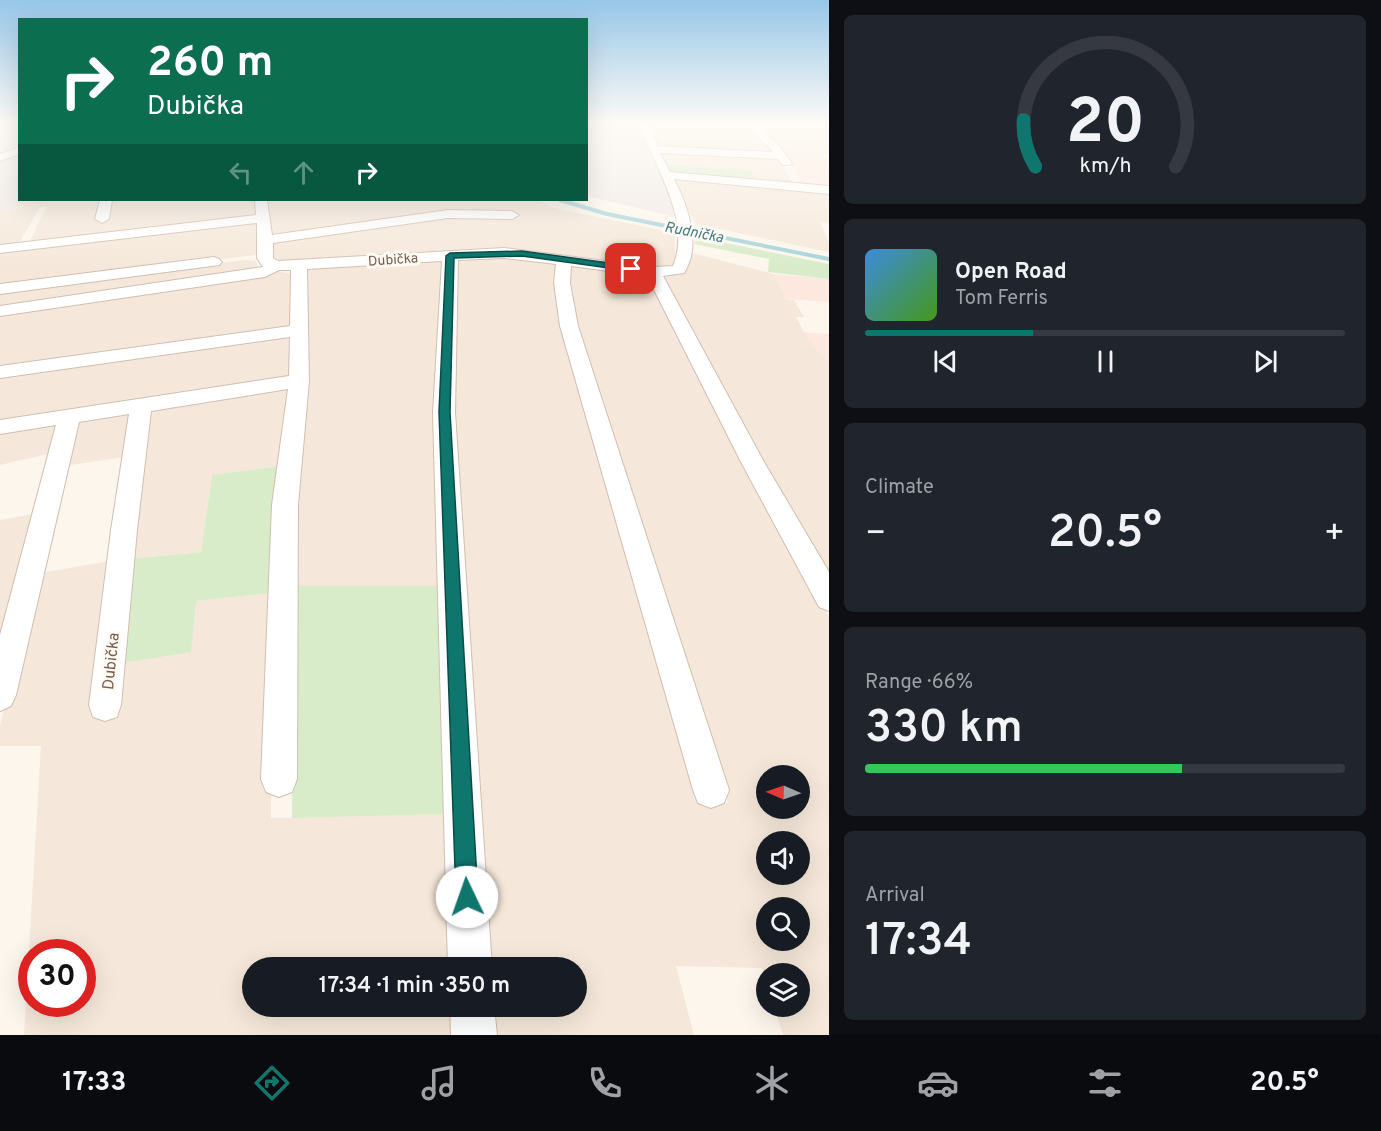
<!DOCTYPE html>
<meta charset="utf-8">
<style>
:root{--surface:#171b24;--page:#20242c;--text:#f1f3f6;--muted:#9ea1a6;--line:#363941;--accent:#0f766e}
body{margin:0;font-family:Overpass,sans-serif;background:var(--page);color:var(--text);height:100vh;display:flex;flex-direction:column;font-size:22px;white-space:nowrap}
*{box-sizing:border-box;margin:0}
p{font-size:20px;color:var(--muted)}
.icon{flex:none;width:33px;height:33px;fill:none;stroke:currentColor;stroke-width:2;stroke-linecap:round;stroke-linejoin:round}
.map{position:relative;flex:1;overflow:hidden}
.details{display:flex;flex-direction:column;gap:15px;padding:15px;background:#0d0f14;width:552px}
.details>*{flex:none}
.top-card{position:absolute;left:18px;top:18px;width:570px;height:183px;border-radius:0px;box-shadow:0 6px 24px #0002;background:#0b6e4f;color:#fff;overflow:hidden}
.needle{width:39px;rotate:272deg}
.fabs{position:absolute;left:756px;top:765px;display:grid;gap:12px}
.fabs a{display:grid;place-items:center;width:54px;height:54px;border-radius:50%;background:var(--surface);box-shadow:0 6px 24px #0002;font-size:30px}
.speed{position:absolute;left:18px;top:939px;display:flex;gap:12px;font-size:30px;font-weight:700;text-align:center}
.speed>*{display:grid;place-content:center;width:78px;height:78px;border-radius:50%;background:var(--surface);box-shadow:0 6px 24px #0002;line-height:1}
.speed .limit{border:9px solid #d22;background:#fff;color:#111}
.pin{position:absolute;display:grid;place-items:center;width:51px;height:51px;color:#fff;margin:-26px;border-radius:12px;box-shadow:0 3px 9px #0006}
.me{position:absolute;width:66px;margin:-33px;rotate:357deg;stroke-linejoin:round;filter:drop-shadow(0 0 4px #0008)}
.turn{display:flex;align-items:center;gap:21px;height:126px;padding:0 30px;font-size:27px}
.turn .icon{width:78px;height:78px;stroke-width:2.5}
.turn b{display:block;font-size:42px;line-height:51px}
.lanes{display:flex;align-items:center;height:57px;padding:0 30px;background:#0003;justify-content:center;gap:30px;direction:ltr}
.lanes .off{opacity:.35}
.big{font-size:45px;font-weight:600;line-height:1.1}
.details .tile{flex:1;display:flex;flex-direction:column;justify-content:center;gap:9px;min-width:0;padding:0 21px;border-radius:9px;background:var(--page)}
.details .dial{align-items:center;gap:0}
.dial svg{height:156px;overflow:visible;fill:none;stroke:var(--line);stroke-width:7;stroke-linecap:round;text-anchor:middle}
.dial text{fill:var(--text);stroke:none}
.song{display:flex;align-items:center;gap:18px}
.cover{width:72px;height:72px;border-radius:9px;background:linear-gradient(135deg,hsl(210 70% 55%),hsl(100 70% 35%))}
.played{height:6px;border-radius:3px;background:linear-gradient(90deg,var(--accent) 35%,var(--line) 35%)}
.keys{display:flex;justify-content:space-around;direction:ltr}
.heat{display:flex;justify-content:space-between;align-items:center;font-size:33px;direction:ltr}
.charge{height:9px;border-radius:4px;background:linear-gradient(90deg,#34c759 66%,var(--line) 0)}
.trip{position:absolute;left:242px;top:957px;width:345px;height:60px;border-radius:30px;background:var(--surface);box-shadow:0 6px 24px #0002;font-weight:600;line-height:60px;text-align:center}
.dock{display:flex;height:96px;justify-content:space-around;align-items:center;background:#090b0e;color:var(--muted)}
.dock .icon{width:42px;height:42px}
.dock .current{color:var(--accent)}
.dock b{font-size:27px;color:var(--text)}
main{display:flex;flex:1;min-height:0}
.map>svg:first-child{display:block}
.residential{fill:#f5e8da;fill-rule:evenodd}
.commercial{fill:#fde8e0}
.industrial{fill:#efe9e4}
.green{fill:#d8ecc9}
.lines{fill:none;stroke-linecap:round;stroke-linejoin:round}
.stream{stroke:#a5d3da;stroke-width:4}
.street-casing{stroke:#d1beb0;stroke-width:2}
.street{fill:#fff;fill-rule:evenodd}
.route{fill:#0f766e;stroke:#0a4d48;stroke-width:1.5}
.labels{text-anchor:middle;stroke-width:6;stroke-linejoin:round;paint-order:stroke}
.far-street-label{font-size:14px;fill:#7a5c4d;stroke:#fffaf3}
.far-water-label{font-size:15px;font-style:italic;fill:#437c86;stroke:#fffaf3}
.street-label{font-size:16px;fill:#7a5c4d;stroke:#fffaf3}
</style>
<main>
<div class="map">
<svg width="829" height="1035" viewBox="0 0 829 1035">
<rect width="100%" height="100%" fill="#fdf6ec"/>
<path class="residential" d="M647,125H750L776,155L656,147Z
M754,125H829V154H823L829,161V168L792,166L783,153Z
M657,151L779,158L794,185L757,182L751,170L665,165Z
M671,179L829,191V223L820,222L829,242V252L696,224Z
M19,199L101,200L97,221L106,220L111,200H255L258,217L29,243L47,206L40,207L18,245L0,247V212L13,211Z
M266,200H537L554,208L675,233V265L665,269L530,252L284,262L273,258L269,242L441,217L516,216L517,213L456,211L273,235L271,233Z
M255,222L258,224V254L255,255L0,287V250Z
M692,253L774,274L786,299L794,300L804,317H796L804,332L824,358L829,359V575L704,358L664,278L688,269Z
M505,256L556,263L558,267L707,802L728,803L570,307L569,265L643,274L652,281L829,617V1035H783L774,1007L800,1006V974H766V982L762,968L676,966L694,1035H493L491,1007L576,1006V968L488,967L459,563L455,403L457,260ZM766,776H800V808H766ZM766,842H800V874H766ZM766,908H800V940H766Z
M244,260L256,261L259,270L0,309V292Z
M440,260L444,261L439,586H295L294,552L307,395L306,270Z
M276,271L293,274L294,327L0,369V314Z
M294,335L293,375L286,378L0,422V376Z
M286,387L291,389L282,466L212,475L201,552L129,559L148,409Z
M130,411L124,457L64,466L74,421Z
M58,422L52,453L0,465V431Z
M34,514L0,642V520Z
M109,561L115,664L196,601L271,593V818L447,814L454,967L252,968V1006L455,1007L456,1035H24L41,746H0V726L37,574ZM32,952H82V1004H32Z"/>
<path class="commercial" d="M792,166L829,168V188L801,184Z
M774,274L829,279V302L786,299Z
M804,332L829,334V359L824,358Z"/>
<path class="industrial" d="M0,125H19V146L0,156Z
M586,125H636L680,218L587,196Z
M19,152V163L17,167L19,168V199L13,211L0,212V160Z"/>
<path class="green" d="M665,165L751,170L757,182L669,172Z
M697,237L829,264V279L768,272L769,259L694,244Z
M282,466L271,593L196,601L191,652L115,664L129,559L201,552L212,475Z
M295,586H439L447,814L292,818Z"/>
<g class="lines">
<path class="stream" d="M560,200L607,214L829,259"/>
<g class="street-casing">
<path id="street" d="M639,125H649L658,146L773,152L747,125H758L780,147L792,163L790,165H782L778,159L660,153L670,172L829,186V194L674,179C688,206 702,246 684,273L663,276L764,462L829,572V611L819,607L741,462L647,276L571,266L570,283L578,326L729,790L724,803L711,808L698,803L693,790L560,326L554,283L556,264L504,258L458,260L455,412L492,968H448L433,412L442,261L307,269L309,381L298,505L297,779L292,792L279,797L266,792L261,779L272,505L288,389L151,411L137,530L121,705L117,717L105,721L93,717L89,705L111,530L129,414L79,422L16,695L11,706L0,711V635L56,425L0,434V420L289,376L290,337L0,378V366L290,326L291,270H279L265,277L0,316V306L263,267L257,258V223L0,253V245L256,215L255,200H267L272,235L448,210L512,211L519,215L512,219L448,218L273,243V258L278,261L504,248L653,267L673,266C692,220 655,167 639,125Z
M20,147V154L0,161V154Z
M100,200H112L109,219L102,223L95,219Z
M214,257L219,259L222,262L219,265L0,294V284Z
M450,1006H494L497,1035H451Z"/>
</g>
<use href="#street" class="street"/>
</g>
<linearGradient id="sky" x2="0" y2="1"><stop stop-color="#97c7e8"/><stop offset="0.46" stop-color="#fefbf6"/><stop offset="1" stop-color="#fefbf6" stop-opacity="0"/></linearGradient>
<rect width="829" height="270" fill="url(#sky)"/>
<path class="route" d="M522,251L631,266L635,269L631,271L522,256L454,258L450,412L478,897L474,905L467,908L459,905L456,897L439,412L446,256L450,253Z"/>
<g class="labels">
<g class="far-street-label">
<text transform="translate(393 259) rotate(-4)" y="5">Dubička</text>
</g>
<g class="far-water-label">
<text transform="translate(694 232) rotate(11)" y="5">Rudnička</text>
</g>
<g class="street-label">
<text transform="translate(110 661) rotate(-84)" y="6">Dubička</text>
</g>
</g>
</svg>
<div class="fabs">
<a><svg class="needle" viewBox="-14 -14 28 28"><path d="M0-13l5 13h-10z" fill="#e53935"/><path d="M0 13l5-13h-10z" fill="#9ea1a6"/></svg></a>
<a><svg class="icon" aria-label="sound" viewBox="0 0 24 24"><path d="M4 9h4l5-4v14l-5-4H4zM17 9q2 3 0 6"/></svg></a>
<a><svg class="icon" aria-label="search" viewBox="0 0 24 24"><circle cx="10" cy="10" r="6"/><path d="M15 15l6 6"/></svg></a>
<a><svg class="icon" aria-label="layers" viewBox="0 0 24 24"><path d="M12 4l9 5-9 5-9-5zM3 14l9 5 9-5"/></svg></a>
</div>
<div class="speed"><div class="limit">30</div></div>
<div class="pin" style="left:631px;top:269px;background:#d93025"><svg class="icon" aria-label="arrive" viewBox="0 0 24 24"><path d="M6 21V4h12l-3 4 3 4H6"/></svg></div>
<svg class="me" style="left:467px;top:897px" viewBox="-20 -20 40 40"><circle r="19" fill="#fff"/><path d="M0-13L10 11 0 6-10 11z" fill="#0f766e"/></svg>
<div class="trip">17:34 · 1 min · 350 m</div>
<div class="top-card">
<div class="turn"><svg class="icon" aria-label="right" viewBox="0 0 24 24"><path d="M7 20v-9h11M14 6l5 5-5 5"/></svg><div><b>260 m</b>Dubička</div></div>
<div class="lanes"><svg class="icon off" aria-label="left" viewBox="0 0 24 24"><path d="M17 20v-9H6M10 6l-5 5 5 5"/></svg><svg class="icon off" aria-label="ahead" viewBox="0 0 24 24"><path d="M12 20V5M6 11l6-6 6 6"/></svg><svg class="icon" aria-label="right" viewBox="0 0 24 24"><path d="M7 20v-9h11M14 6l5 5-5 5"/></svg></div>
</div>
</div>
<section class="details">
<div class="tile dial"><svg viewBox="0 0 100 80">
<path d="M14 69A42 42 0 1 1 86 69"/>
<path d="M14 69A42 42 0 0 1 8 45" stroke="#0f766e"/>
<text x="50" y="56" font-size="32" font-weight="700">20</text>
<text x="50" y="72" font-size="11">km/h</text>
</svg></div>
<div class="tile">
<div class="song"><i class="cover"></i><div><b>Open Road</b><p>Tom Ferris</p></div></div>
<div class="played"></div>
<div class="keys"><svg class="icon" aria-label="previous" viewBox="0 0 24 24"><path d="M18 5L8 12l10 7zM5 5v14"/></svg><svg class="icon" aria-label="pause" viewBox="0 0 24 24"><path d="M8 5v14M16 5v14"/></svg><svg class="icon" aria-label="next" viewBox="0 0 24 24"><path d="M6 5l10 7-10 7zM19 5v14"/></svg></div>
</div>
<div class="tile"><p>Climate</p>
<div class="heat"><a>−</a><b class="big">20.5°</b><a>+</a></div>
</div>
<div class="tile"><p>Range · 66%</p><b class="big">330 km</b><div class="charge"></div></div>
<div class="tile"><p>Arrival</p><b class="big">17:34</b></div>
</section>
</main>
<nav class="dock">
<b>17:33</b>
<svg class="icon current" aria-label="directions" viewBox="0 0 24 24"><path d="M12 3l9 9-9 9-9-9zM9 14v-3h6M13 9l2 2-2 2"/></svg>
<svg class="icon" aria-label="music" viewBox="0 0 24 24"><path d="M9 18V5l10-2v13"/><circle cx="6" cy="18" r="3"/><circle cx="16" cy="16" r="3"/></svg>
<svg class="icon" aria-label="phone" viewBox="0 0 24 24"><path d="M5 4h4l2 5-3 2q2 4 5 5l2-3 5 2v4C11 20 4 13 5 4z"/></svg>
<svg class="icon" aria-label="climate" viewBox="0 0 24 24"><path d="M12 3v18M4 7l16 10M4 17L20 7"/></svg>
<svg class="icon" aria-label="car" viewBox="0 0 24 24"><path d="M5 17H2v-5l4-1 3-4h7l3 4 3 1v5h-3M9 17h6M6 11h13"/><circle cx="7" cy="17" r="2"/><circle cx="17" cy="17" r="2"/></svg>
<svg class="icon" aria-label="filters" viewBox="0 0 24 24"><path d="M4 7h16M4 17h16"/><circle cx="9" cy="7" r="2"/><circle cx="15" cy="17" r="2"/></svg>
<b>20.5°</b>
</nav>
